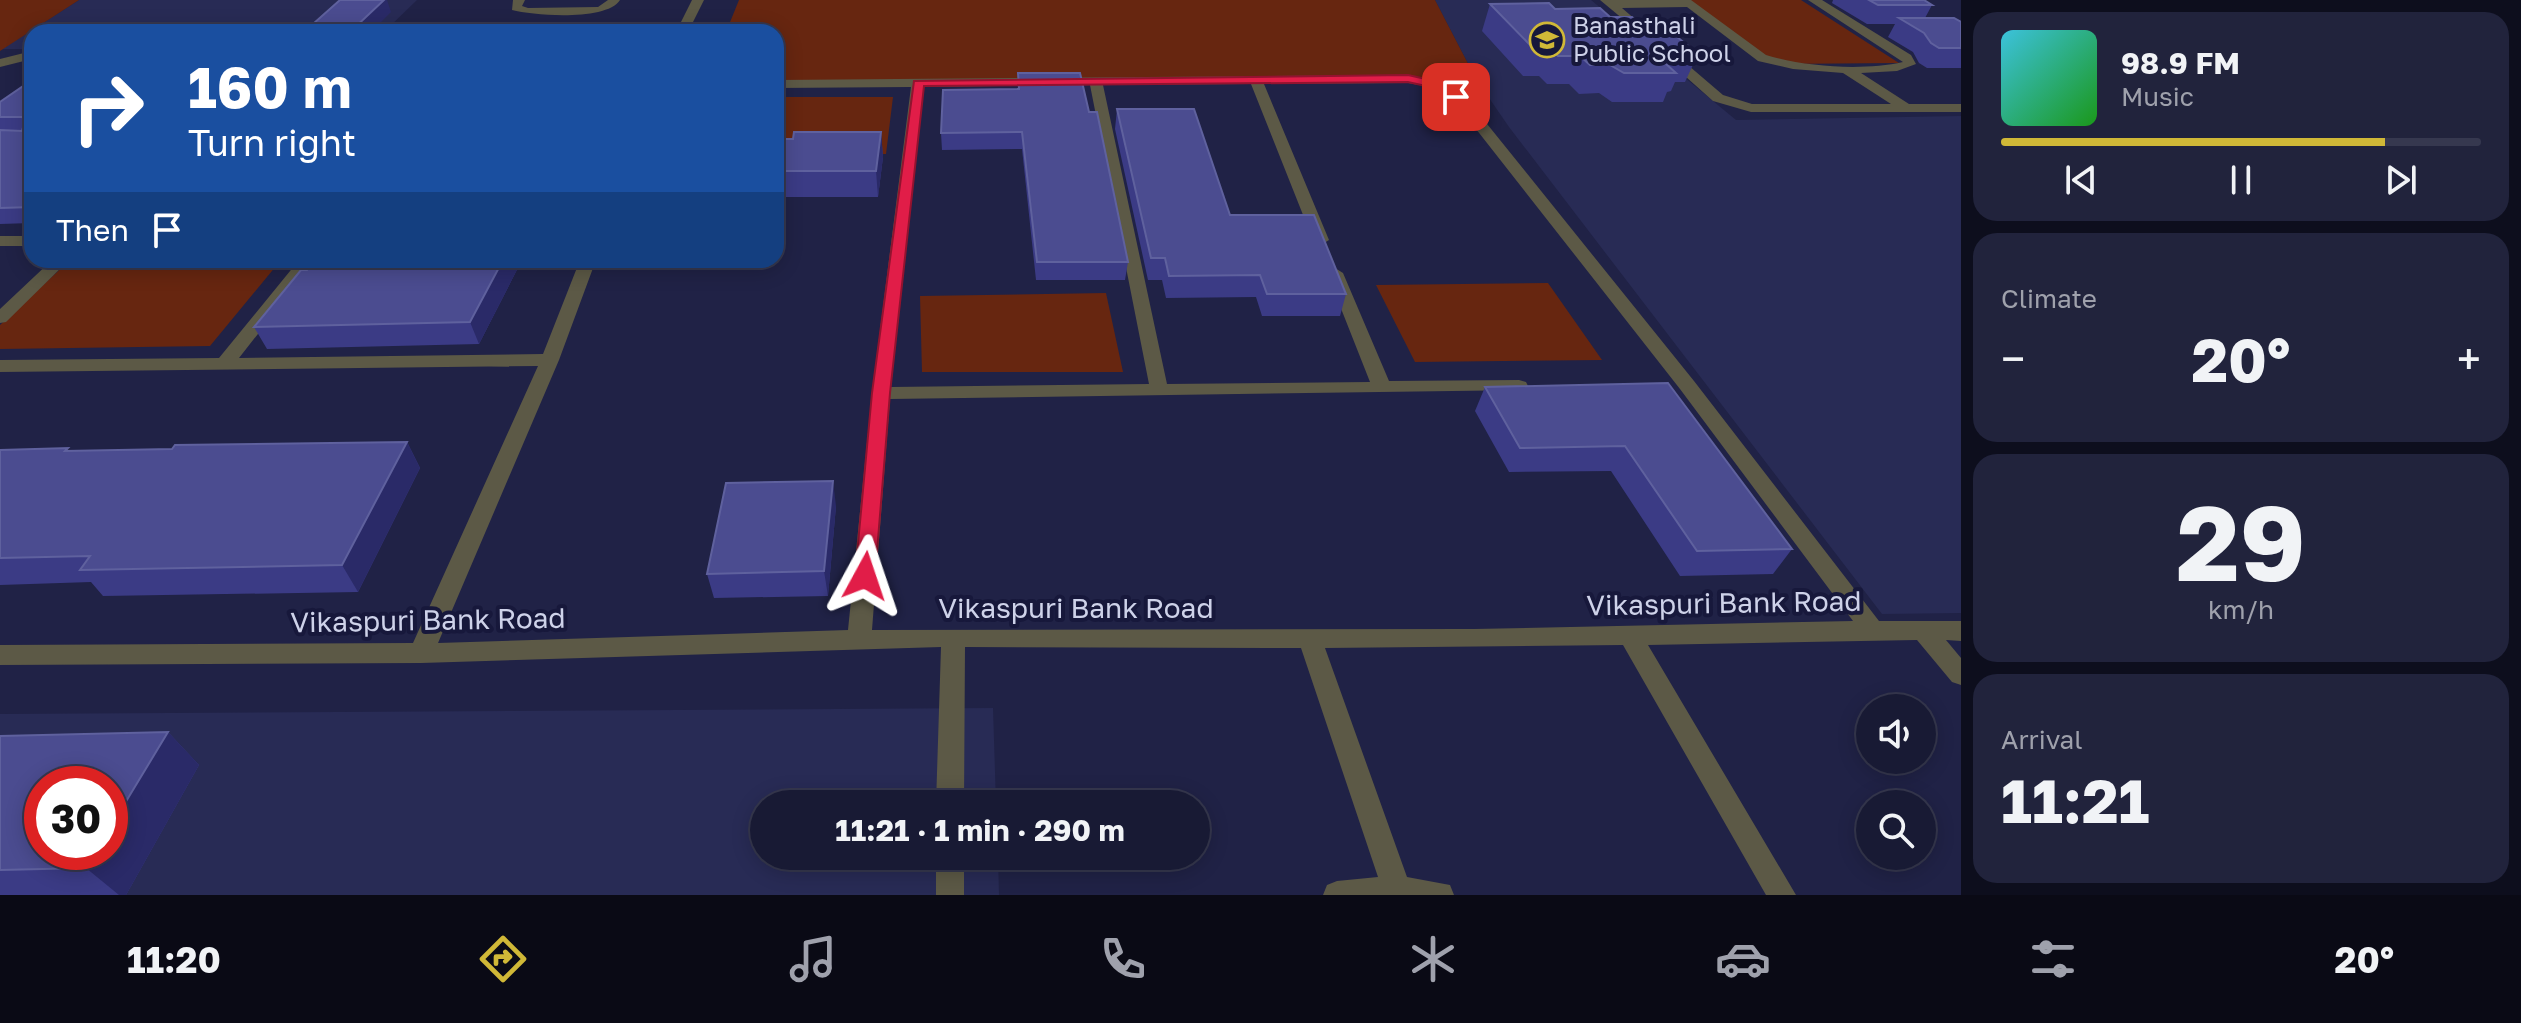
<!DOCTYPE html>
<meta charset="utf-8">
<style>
:root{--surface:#181a34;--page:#21233c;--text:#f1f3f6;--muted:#9fa1ac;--line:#36384f;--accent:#d0b837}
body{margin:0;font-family:"Golos Text",sans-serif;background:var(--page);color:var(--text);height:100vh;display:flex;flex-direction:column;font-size:30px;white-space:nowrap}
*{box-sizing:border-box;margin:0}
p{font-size:26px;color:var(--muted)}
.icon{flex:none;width:44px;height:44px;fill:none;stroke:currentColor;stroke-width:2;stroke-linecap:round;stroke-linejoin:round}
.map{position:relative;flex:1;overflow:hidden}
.sheet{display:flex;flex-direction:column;gap:12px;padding:12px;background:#0d0e1d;width:560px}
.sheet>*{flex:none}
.top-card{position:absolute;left:24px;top:24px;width:760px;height:244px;border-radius:24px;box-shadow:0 4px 20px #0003,0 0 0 2px var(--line);background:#1a4fa0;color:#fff;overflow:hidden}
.buttons{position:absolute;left:1856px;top:694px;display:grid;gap:16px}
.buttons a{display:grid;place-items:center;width:80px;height:80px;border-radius:50%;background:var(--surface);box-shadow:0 4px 20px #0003,0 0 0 2px var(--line);font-size:40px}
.speed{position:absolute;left:24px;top:766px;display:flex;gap:16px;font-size:40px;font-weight:700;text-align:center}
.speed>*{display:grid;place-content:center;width:104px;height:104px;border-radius:50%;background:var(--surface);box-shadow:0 4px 20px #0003,0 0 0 2px var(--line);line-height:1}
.speed .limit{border:12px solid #d22;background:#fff;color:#111}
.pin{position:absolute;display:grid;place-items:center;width:68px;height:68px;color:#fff;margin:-34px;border-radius:16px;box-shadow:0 4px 12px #0006}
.me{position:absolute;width:88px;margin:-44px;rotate:5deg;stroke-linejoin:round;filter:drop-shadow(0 0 6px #0008)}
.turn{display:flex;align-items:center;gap:28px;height:168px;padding:0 32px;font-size:36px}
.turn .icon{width:104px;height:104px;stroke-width:2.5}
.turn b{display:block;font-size:56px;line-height:68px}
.then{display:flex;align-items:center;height:76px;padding:0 32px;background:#0003;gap:16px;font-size:30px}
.big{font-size:60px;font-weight:700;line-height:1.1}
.sheet .tile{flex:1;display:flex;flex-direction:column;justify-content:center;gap:12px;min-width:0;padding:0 28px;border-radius:24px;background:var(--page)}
.sheet .dial{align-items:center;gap:0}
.dial b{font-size:104px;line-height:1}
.song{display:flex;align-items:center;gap:24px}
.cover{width:96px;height:96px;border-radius:12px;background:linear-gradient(135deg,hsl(190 70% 55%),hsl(120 70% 35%))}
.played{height:8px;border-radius:4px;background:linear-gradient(90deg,var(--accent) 80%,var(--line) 80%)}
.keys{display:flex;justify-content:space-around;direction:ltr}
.heat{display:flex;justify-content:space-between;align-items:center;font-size:44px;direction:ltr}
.trip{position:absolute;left:750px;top:790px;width:460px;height:80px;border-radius:40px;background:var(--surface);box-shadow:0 4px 20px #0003,0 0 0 2px var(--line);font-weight:700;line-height:80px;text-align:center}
.dock{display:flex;height:128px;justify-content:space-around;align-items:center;background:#0a0a15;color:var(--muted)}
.dock .icon{width:56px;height:56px}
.dock .on{color:var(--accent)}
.dock b{font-size:36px;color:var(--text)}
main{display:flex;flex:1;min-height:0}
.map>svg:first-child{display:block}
.built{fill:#282b55;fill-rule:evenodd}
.green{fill:#672610}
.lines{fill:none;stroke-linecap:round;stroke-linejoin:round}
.minor{fill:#5c5946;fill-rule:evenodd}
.wall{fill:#3b3b85}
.shaded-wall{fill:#2a2a68}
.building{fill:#4b4c90;stroke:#5f619e;stroke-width:2}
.route{fill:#e11d48;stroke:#92132f;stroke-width:2}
.labels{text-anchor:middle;stroke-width:8;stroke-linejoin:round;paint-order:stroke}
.far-poi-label{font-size:24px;fill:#ced2e9;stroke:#17183b;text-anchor:start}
.street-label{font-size:28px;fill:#ced2e9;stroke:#17183b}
</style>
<main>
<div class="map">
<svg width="1961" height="895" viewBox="0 0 1961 895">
<rect width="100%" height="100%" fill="#202246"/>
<path class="built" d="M79,0H417L384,32H32V49H2Z
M1435,0H1591L1736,120L1961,116V613L1882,614L1509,127L1476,79Z
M993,708L996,804H764V856H998L999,895H0V714ZM42,784H110V852H42Z"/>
<path class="green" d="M0,0H79L0,51Z
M739,0H1435L1476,79L776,84V32H726Z
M1689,0H1801L1899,63L1776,64Z
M776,97H893L886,154L776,155Z
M70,260H281L210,346L0,349V325Z
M1548,283L1602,360L1415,362L1376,285Z
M1106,293L1123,372H922L920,296Z"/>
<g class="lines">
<path class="minor" d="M513,0H525L522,6L528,8L598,7L608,0H620C607,21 535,16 512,10Z
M692,0H704L688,32H676Z
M1600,0H1691L1766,55C1805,67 1863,71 1903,62L1808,0H1822L1911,55L1916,64L1897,71L1861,73L1909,104H1961V112H1751L1713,101L1667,60V54H1675L1723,95L1752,104H1891L1843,73L1793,69L1758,61L1687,7L1622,8L1651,33L1653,35L1647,39Z
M32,51V59L0,67V59Z
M1408,75L1449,83L1475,109L1694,381L1879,621H1961V641L1946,640L1961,658V685L1952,682L1917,640L1648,645L1796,895H1766L1623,645L1325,648L1407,877L1450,885L1454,895H1323L1327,885L1337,881L1378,877L1301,648L965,647L964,804H936L941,647L421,663L0,665V645L413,643L538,366L0,372V360L219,358L299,260H316L239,358L543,354L580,260H596L559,360L438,643L848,630L872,393L911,87L776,88V80ZM1408,83L1440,89L1465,115L1680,389L1853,621L1474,629L872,630L890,399L1526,390L1528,386L1526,382L1519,380L1389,381L1343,273L1335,268L1327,273L1370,382L1167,384L1103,85L1251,84L1313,240L1321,245L1329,240L1264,84ZM1090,85L1149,384L891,387L924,87Z
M0,236H32V246H0Z
M52,260H69L6,322L0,323V309Z
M936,856H964V895H936Z"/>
</g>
<path class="wall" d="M1833,0H1924L1932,5L1925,18L1961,22V68H1927L1919,63L1913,52L1888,37L1895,24H1867L1832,3Z
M1490,4L1555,9L1639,23L1698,54L1685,82H1675L1671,91L1667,92L1663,102H1612L1599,93L1579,94L1569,84H1547L1539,76H1523L1482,31Z
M1018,73L1089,112L1128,262L1125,280H1036L1022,149L942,150L941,133L1018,89Z
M32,80V223L0,224V102Z
M1117,109L1230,215L1346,294L1340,316H1262L1256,297L1166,298L1162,280H1148L1115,129Z
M881,132L883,157L878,197H784L776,237V139Z
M522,260L479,344L267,349L254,327L307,270Z
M1668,383L1792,549L1773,574L1680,576L1611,471L1509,472L1475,411L1485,387Z
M407,442L420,468L358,592L103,596L91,582L0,585V450L70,451L172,449Z
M836,506L828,596L714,598L707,574Z
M168,732L199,765L126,895H0V736Z"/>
<path class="shaded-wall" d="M384,0H387L391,12L371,32H350Z
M881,132L883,157L878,197L876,171Z
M780,171L784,197L776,237V191Z
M503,260H522L479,344L470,322Z
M407,442L420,468L358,592L342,565Z
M833,481L836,506L828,596L824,571Z
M168,732L199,765L126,895H119L86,868L96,852H110V828Z"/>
<path class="building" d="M340,0H384L350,32H304Z
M1869,0H1924L1932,5H1878Z
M1549,3L1555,9L1600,8L1610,17H1632L1639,23H1660L1698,54H1674L1684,63H1665L1676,73H1624L1610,65H1590L1580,56H1558L1550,48H1533L1490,4Z
M1899,18H1954L1961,22V48H1939L1931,43L1924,33Z
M1018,73H1080L1089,112H1097L1128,262H1037L1022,132L941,133L943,90L1019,89Z
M32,80V207L0,208V130L22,131L25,120L22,117H0V102Z
M1117,109H1194L1230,215H1314L1346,294H1267L1260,275L1169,276L1165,258H1151Z
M794,132H881L876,171H780L776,191V139H793Z
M315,260H503L470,322L254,327L301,270H307Z
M1668,383L1792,549L1697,551L1625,446L1520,448L1485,387Z
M407,442L342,565L80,570L90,556L0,558V450L68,448L65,451L172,449L175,445Z
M833,481L824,571L707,574L726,483Z
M168,732L110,828V784H42V852H96L86,868L0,870V736Z"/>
<path class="route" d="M1408,75L1448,84L1462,97L1452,100L1439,89L1408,82L924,86L890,393L875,576L872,582H858L855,576L872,393L914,81Z"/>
<defs>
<g id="school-ring" transform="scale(1.8)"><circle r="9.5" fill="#17183b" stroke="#d0b837" stroke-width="1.5"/><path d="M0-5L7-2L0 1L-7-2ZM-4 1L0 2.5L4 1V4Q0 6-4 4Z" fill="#d0b837"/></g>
</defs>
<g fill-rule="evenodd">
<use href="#school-ring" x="1547" y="40"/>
</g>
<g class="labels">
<g class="far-poi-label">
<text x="1573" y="34">Banasthali<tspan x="1573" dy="28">Public School</tspan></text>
</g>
<g class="street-label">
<text transform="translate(1724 603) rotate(-1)" y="10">Vikaspuri Bank Road</text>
<text x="1076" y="618">Vikaspuri Bank Road</text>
<text transform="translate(428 620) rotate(-1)" y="10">Vikaspuri Bank Road</text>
</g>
</g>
</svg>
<div class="buttons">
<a><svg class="icon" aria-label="sound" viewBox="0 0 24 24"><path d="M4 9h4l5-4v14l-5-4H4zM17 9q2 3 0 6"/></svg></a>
<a><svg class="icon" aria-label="search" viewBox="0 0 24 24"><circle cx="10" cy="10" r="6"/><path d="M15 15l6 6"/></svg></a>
</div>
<div class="speed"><div class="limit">30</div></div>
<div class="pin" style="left:1456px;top:97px;background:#d93025"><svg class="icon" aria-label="arrive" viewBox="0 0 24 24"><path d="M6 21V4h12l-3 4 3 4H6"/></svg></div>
<svg class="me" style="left:865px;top:576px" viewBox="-20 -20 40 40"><path d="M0-17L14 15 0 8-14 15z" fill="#e11d48" stroke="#fff" stroke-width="4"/></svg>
<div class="trip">11:21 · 1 min · 290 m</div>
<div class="top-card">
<div class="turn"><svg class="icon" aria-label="right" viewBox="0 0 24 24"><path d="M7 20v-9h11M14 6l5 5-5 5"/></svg><div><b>160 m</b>Turn right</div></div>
<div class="then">Then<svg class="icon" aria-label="arrive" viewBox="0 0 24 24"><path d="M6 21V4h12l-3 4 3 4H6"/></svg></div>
</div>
</div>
<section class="sheet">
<div class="tile">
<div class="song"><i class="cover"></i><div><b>98.9 FM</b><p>Music</p></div></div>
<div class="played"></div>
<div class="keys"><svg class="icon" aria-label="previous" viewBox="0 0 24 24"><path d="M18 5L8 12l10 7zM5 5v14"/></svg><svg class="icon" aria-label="pause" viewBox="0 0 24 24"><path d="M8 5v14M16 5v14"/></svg><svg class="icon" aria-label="next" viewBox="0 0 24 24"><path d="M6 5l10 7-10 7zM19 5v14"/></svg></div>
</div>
<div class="tile"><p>Climate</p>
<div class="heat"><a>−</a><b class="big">20°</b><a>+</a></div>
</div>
<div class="tile dial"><b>29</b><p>km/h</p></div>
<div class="tile"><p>Arrival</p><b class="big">11:21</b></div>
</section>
</main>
<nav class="dock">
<b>11:20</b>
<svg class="icon on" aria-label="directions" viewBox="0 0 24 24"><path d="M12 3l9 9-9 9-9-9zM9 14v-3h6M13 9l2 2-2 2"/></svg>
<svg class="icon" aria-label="music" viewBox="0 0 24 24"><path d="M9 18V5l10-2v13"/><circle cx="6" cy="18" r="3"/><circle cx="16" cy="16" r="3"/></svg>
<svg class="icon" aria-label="phone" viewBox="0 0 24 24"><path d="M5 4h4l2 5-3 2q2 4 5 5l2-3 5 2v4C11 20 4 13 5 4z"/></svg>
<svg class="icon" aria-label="climate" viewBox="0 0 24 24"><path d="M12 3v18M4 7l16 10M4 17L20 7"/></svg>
<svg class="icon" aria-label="car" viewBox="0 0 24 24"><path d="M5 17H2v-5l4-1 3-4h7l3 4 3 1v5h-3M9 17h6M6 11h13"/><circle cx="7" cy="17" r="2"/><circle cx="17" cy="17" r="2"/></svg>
<svg class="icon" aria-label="filters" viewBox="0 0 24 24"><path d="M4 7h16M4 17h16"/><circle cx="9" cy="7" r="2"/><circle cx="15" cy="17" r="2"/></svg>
<b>20°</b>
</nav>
